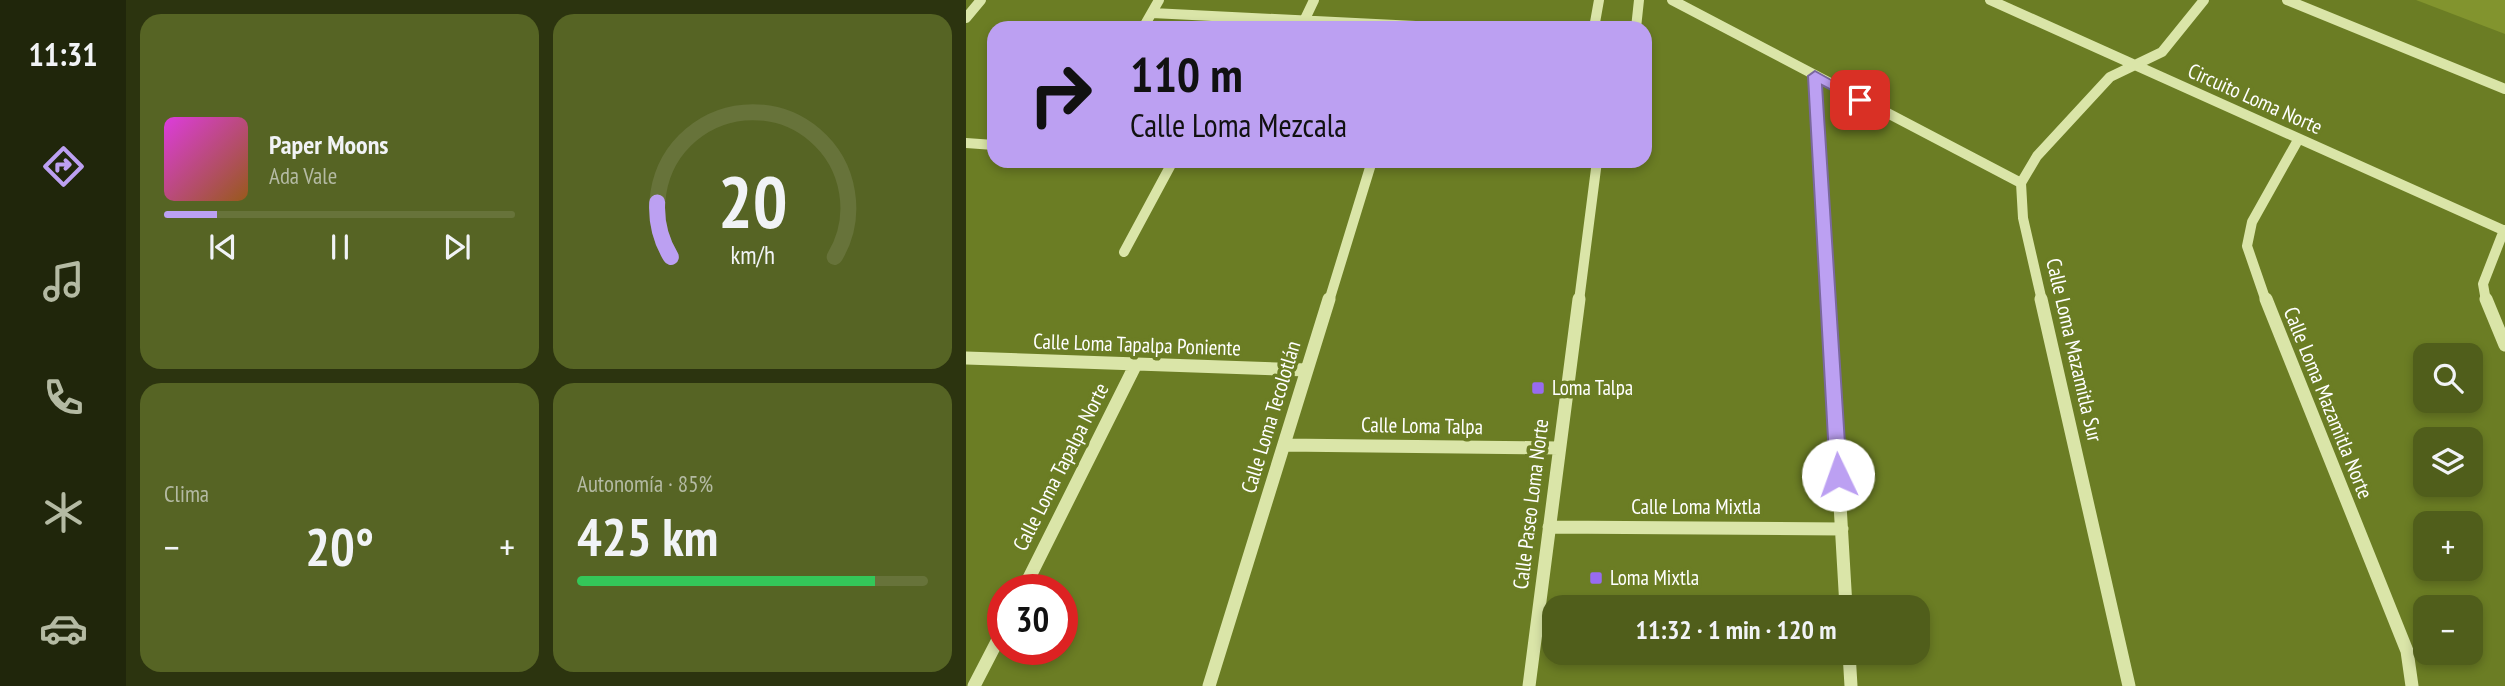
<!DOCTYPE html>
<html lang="es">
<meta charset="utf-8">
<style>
:root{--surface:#505e1b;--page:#566424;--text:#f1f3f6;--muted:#b4baa3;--line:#67733a;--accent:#bca0f2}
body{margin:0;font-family:"PT Sans Narrow",sans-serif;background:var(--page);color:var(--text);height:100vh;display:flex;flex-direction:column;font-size:26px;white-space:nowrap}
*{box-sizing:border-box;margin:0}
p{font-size:23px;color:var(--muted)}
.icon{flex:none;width:38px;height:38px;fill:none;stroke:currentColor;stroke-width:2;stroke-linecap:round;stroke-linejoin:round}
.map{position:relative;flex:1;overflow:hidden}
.side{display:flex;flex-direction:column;gap:14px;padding:14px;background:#2c340f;width:840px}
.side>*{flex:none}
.hud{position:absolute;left:21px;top:21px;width:665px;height:147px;border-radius:21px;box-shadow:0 4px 10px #0003;background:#bca0f2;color:#111;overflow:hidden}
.buttons{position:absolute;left:1447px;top:343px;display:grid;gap:14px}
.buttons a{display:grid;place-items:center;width:70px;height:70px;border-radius:14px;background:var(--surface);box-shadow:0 4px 10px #0003;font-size:35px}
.speed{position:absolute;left:21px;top:574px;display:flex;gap:14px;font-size:35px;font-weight:700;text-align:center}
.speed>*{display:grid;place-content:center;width:91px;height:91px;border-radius:50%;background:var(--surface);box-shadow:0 4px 10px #0003;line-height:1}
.speed .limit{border:10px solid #d22;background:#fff;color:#111}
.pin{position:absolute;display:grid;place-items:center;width:60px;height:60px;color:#fff;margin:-30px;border-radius:14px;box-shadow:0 4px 10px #0006}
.me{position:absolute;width:77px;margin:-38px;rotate:357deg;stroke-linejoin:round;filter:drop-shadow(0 0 5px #0008)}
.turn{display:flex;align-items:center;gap:24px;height:147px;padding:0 28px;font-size:32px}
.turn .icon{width:91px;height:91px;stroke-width:2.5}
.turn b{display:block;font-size:49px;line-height:60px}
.big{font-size:52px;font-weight:700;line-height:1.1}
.side .widget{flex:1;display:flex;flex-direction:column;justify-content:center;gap:10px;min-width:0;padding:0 24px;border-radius:21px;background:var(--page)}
.side .dial{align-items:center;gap:0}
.dial svg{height:182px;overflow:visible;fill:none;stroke:var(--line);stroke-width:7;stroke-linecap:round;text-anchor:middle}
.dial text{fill:var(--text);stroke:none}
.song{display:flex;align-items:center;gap:21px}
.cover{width:84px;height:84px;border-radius:10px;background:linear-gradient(135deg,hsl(300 70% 55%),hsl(30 70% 35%))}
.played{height:7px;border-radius:4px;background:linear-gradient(90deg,var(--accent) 15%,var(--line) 15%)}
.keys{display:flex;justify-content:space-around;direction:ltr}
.heat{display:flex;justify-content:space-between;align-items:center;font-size:38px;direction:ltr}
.charge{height:10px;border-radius:5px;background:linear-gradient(90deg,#34c759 85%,var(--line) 0)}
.side .tiles{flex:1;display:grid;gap:14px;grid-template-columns:repeat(2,1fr)}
.trip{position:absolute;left:576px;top:595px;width:388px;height:70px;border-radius:21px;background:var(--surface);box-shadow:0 4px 10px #0003;font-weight:700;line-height:70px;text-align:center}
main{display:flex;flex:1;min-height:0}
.tabs{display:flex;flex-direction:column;width:126px;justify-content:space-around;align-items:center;background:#20260b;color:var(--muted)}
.tabs .icon{width:49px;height:49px}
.tabs .on{color:var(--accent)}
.tabs b{font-size:32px;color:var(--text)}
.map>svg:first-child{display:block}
.green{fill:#82942e}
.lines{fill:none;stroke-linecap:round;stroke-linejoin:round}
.minor-far1{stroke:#dae5a8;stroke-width:10}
.minor{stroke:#dae5a8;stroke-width:13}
.route{fill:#bca0f2;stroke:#7a689d;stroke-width:2}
.poi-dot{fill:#986bf0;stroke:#6b7d24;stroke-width:2.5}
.labels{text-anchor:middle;stroke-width:7;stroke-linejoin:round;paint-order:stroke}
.street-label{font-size:21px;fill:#fff;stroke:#6b7d24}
.poi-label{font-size:21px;fill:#fff;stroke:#6b7d24;text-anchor:start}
</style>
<main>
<nav class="tabs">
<b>11:31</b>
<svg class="icon on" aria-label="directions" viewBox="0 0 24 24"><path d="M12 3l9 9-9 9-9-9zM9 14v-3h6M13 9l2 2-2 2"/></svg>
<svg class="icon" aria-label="music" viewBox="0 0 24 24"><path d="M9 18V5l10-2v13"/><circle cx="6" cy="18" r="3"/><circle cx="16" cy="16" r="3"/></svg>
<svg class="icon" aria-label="phone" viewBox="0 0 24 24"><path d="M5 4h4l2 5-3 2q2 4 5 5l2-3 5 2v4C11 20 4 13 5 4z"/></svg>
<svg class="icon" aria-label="climate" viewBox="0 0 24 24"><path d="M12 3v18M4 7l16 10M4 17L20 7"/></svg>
<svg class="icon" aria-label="car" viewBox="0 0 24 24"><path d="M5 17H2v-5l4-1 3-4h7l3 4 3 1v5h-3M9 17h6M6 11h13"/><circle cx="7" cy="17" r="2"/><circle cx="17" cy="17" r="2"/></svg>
</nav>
<section class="side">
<div class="tiles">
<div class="widget">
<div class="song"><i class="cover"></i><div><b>Paper Moons</b><p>Ada Vale</p></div></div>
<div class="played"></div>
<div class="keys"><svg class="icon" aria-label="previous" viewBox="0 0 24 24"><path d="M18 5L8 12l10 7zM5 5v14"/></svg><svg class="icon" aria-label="pause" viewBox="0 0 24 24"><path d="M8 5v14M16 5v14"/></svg><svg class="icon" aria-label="next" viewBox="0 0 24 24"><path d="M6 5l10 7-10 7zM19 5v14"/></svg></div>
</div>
<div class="widget dial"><svg viewBox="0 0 100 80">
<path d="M14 69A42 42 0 1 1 86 69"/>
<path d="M14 69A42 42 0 0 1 8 45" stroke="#bca0f2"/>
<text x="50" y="56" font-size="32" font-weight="700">20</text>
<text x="50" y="72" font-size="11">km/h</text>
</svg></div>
<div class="widget"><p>Clima</p>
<div class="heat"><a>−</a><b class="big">20°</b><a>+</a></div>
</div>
<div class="widget"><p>Autonomía · 85%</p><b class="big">425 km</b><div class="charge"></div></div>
</div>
</section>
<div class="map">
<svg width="1539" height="686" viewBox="0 0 1539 686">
<rect width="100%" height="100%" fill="#6b7d24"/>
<path class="green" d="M1450,0H1539V34Z"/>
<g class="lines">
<path class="minor-far1" d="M706,0L1055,183
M1024,0L1539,231
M1321,0L1539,89
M186,13L490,28
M0,18L15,0
M338,21L348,0
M177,28L193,0
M628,28L633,0
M670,28L673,0
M849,76L862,301
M0,143L28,145
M158,252L207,161
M363,301L406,161
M613,301L631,161
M1076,301L1057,218L1055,183L1071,156L1144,77L1196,52L1238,0
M1300,301L1281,246L1286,222L1332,140
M1520,301L1517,284L1538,230"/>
<path class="minor" d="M862,299L880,607
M1075,299L1163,686
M1300,299L1441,651L1446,686
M1520,299L1539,345
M0,358L341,370
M318,445L593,448
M583,527L876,529
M57,590L170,364
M883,653L885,686
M8,686L37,630
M243,686L363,299
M563,686L613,299"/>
</g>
<path class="route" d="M849,71L901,100L899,103H890L856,85L881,475L879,481L872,483L866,481L864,475L842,76Z"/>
<g class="poi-dot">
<rect x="565" y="381" width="14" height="14" rx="3.5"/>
<rect x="623" y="571" width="14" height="14" rx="3.5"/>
</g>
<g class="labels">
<g class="street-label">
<text transform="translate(1289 99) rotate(24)" y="7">Circuito Loma Norte</text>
<text transform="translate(171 345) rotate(2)" y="7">Calle Loma Tapalpa Poniente</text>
<text transform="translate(1108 350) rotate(77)" y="7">Calle Loma Mazamitla Sur</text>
<text transform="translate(1362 403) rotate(68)" y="7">Calle Loma Mazamitla Norte</text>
<text transform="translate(305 417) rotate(-73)" y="7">Calle Loma Tecolotlán</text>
<text transform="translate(456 426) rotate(1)" y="7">Calle Loma Talpa</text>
<text transform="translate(95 467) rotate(-63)" y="7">Calle Loma Tapalpa Norte</text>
<text transform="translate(565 504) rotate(-83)" y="7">Calle Paseo Loma Norte</text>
<text x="730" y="514">Calle Loma Mixtla</text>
</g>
<g class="poi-label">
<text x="586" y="395">Loma Talpa</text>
<text x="644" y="585">Loma Mixtla</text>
</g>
</g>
</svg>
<div class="buttons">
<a><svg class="icon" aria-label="search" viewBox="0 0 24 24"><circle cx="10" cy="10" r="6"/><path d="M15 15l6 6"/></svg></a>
<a><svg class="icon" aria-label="layers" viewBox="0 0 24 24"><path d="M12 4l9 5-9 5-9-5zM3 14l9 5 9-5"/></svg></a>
<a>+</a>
<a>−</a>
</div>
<div class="speed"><div class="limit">30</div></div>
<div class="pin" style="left:894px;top:100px;background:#d93025"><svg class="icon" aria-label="arrive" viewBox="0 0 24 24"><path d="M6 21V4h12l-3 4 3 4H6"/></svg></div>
<svg class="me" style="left:872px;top:475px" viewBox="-20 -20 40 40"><circle r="19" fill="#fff"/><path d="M0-13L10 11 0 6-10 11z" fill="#bca0f2"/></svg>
<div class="trip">11:32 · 1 min · 120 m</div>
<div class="hud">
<div class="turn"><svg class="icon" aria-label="right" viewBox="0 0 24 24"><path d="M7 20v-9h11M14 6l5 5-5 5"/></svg><div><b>110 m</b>Calle Loma Mezcala</div></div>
</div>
</div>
</main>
